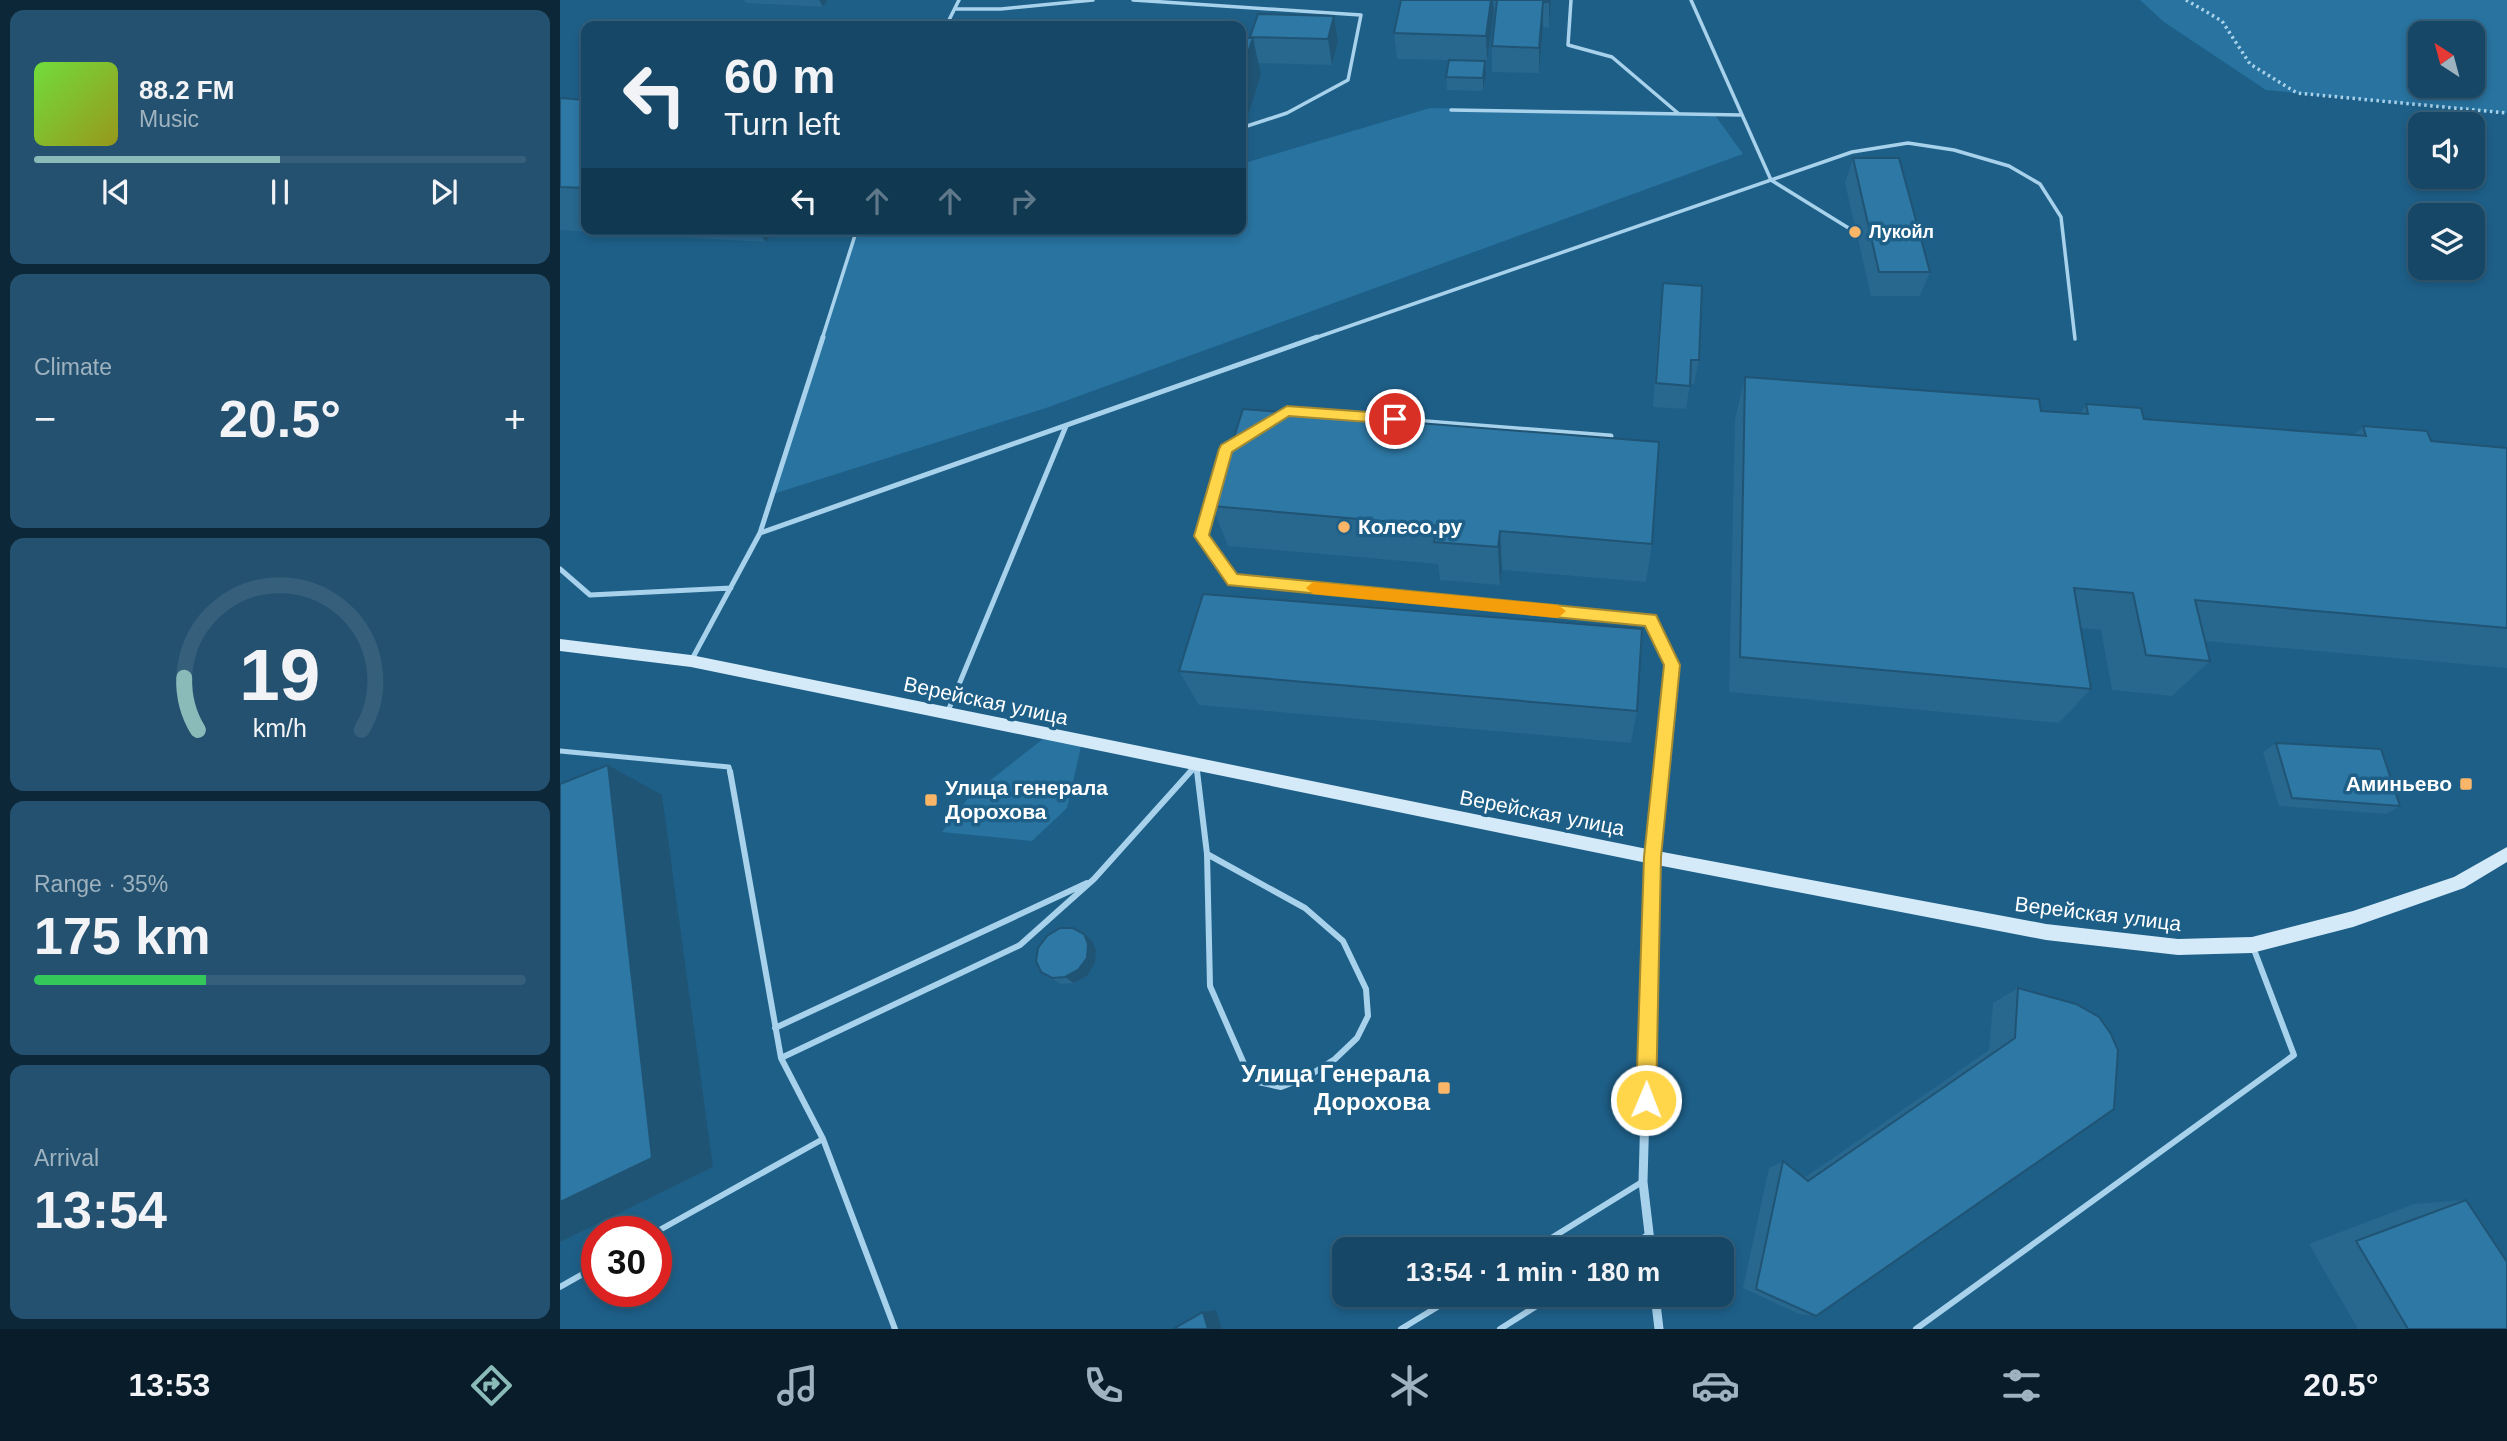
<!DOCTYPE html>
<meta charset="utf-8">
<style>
:root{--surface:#164766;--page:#23516f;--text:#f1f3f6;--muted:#9eb2bf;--line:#355f7a;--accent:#8bbbb9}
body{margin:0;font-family:Arial,sans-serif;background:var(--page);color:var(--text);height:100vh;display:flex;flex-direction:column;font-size:26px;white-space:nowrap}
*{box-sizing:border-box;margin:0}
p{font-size:23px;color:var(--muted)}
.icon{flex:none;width:38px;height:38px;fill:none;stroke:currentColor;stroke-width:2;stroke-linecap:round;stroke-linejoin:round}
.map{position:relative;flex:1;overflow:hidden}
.sheet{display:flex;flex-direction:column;gap:10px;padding:10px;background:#0c2738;width:560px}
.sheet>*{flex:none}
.banner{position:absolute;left:21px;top:21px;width:665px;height:214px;border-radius:14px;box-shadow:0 4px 10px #0003,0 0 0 2px var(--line);background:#164766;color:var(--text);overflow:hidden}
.needle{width:46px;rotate:324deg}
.fabs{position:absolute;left:1848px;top:21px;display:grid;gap:14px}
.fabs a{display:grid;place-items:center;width:77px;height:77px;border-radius:14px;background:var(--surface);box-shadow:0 4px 10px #0003,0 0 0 2px var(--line);font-size:35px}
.speed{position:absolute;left:21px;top:1216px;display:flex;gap:14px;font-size:35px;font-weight:700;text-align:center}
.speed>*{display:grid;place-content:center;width:91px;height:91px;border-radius:50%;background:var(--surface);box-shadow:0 4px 10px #0003,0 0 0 2px var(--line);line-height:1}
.speed .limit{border:10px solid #d22;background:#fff;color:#111}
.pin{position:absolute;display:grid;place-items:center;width:60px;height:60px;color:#fff;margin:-30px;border:4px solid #fff;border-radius:50%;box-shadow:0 2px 7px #0007}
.me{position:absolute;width:77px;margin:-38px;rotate:1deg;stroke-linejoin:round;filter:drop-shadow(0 0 5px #0008)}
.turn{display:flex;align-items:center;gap:24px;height:147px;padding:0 28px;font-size:32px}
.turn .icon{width:91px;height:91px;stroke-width:2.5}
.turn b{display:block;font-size:49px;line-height:60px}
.lanes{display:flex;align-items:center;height:66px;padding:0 28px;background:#0003;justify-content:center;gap:35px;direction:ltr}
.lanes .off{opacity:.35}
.big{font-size:52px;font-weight:700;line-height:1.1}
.sheet .card{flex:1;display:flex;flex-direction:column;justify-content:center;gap:10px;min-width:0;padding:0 24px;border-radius:14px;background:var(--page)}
.sheet .dial{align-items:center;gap:0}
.dial svg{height:182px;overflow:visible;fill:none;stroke:var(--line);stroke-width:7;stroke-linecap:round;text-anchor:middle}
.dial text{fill:var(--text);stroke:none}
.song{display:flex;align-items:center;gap:21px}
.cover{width:84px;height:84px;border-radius:10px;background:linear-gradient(135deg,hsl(100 70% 55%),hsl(60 70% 35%))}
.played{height:7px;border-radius:4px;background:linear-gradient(90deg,var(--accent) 50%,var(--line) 50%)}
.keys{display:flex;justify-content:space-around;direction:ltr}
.heat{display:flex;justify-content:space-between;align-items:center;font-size:38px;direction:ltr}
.charge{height:10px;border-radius:5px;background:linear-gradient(90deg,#34c759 35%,var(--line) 0)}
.trip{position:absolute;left:772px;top:1237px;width:402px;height:70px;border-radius:14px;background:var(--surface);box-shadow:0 4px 10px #0003,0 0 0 2px var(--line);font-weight:700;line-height:70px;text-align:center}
.tabs{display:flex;height:112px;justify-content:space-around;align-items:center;background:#091c29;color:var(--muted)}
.tabs .icon{width:49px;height:49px}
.tabs .active{color:var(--accent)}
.tabs b{font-size:32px;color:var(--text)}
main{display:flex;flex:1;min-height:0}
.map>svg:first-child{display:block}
.green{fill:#2873a0;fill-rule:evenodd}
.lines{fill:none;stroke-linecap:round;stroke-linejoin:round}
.path{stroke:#a8d2eb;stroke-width:3.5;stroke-dasharray:2.5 3.5;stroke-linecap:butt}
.lane-far2{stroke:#a8d2eb;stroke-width:3.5}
.lane-far1{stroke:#a8d2eb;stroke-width:5}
.lane{stroke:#a8d2eb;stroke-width:6}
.street{stroke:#a8d2eb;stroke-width:9}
.secondary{fill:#d4eaf8;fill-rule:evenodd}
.wall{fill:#28678e}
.shaded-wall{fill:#205474}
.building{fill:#2e78a5;stroke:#205474;stroke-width:2}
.route{fill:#ffd54a;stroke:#a68a30;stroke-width:2}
.slow{fill:#f59e0b}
.poi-dot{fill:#fab668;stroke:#1e5f88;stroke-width:2.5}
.labels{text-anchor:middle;stroke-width:7;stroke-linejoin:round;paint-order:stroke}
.far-poi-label{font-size:18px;font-weight:bold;fill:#fff;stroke:#1e5f88;text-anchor:start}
.poi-label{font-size:21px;font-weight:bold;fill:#fff;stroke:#1e5f88;text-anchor:start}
.street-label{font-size:21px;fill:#fff;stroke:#1e5f88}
.near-poi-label{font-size:24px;font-weight:bold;fill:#fff;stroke:#1e5f88;text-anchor:end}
</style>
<main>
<section class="sheet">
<div class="card">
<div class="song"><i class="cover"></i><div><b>88.2 FM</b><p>Music</p></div></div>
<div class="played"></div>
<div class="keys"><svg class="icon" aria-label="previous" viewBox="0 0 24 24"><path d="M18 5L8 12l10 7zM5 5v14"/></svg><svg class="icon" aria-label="pause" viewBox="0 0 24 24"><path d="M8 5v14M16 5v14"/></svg><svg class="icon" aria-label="next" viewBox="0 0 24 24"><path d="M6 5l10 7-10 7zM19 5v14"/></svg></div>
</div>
<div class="card"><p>Climate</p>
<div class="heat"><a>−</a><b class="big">20.5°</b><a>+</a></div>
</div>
<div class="card dial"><svg viewBox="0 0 100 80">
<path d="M14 69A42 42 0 1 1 86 69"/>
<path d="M14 69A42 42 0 0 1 8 46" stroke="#8bbbb9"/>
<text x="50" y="56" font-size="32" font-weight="700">19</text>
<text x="50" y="72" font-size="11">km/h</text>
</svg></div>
<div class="card"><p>Range · 35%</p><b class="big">175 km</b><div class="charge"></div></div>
<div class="card"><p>Arrival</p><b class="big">13:54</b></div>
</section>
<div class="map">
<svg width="1947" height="1329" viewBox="0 0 1947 1329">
<rect width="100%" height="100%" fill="#1e5f88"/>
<path class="green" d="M1580,0H1947V113L1706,90L1604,22ZM1860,33H1913V86H1860Z
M870,108L1154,114L1183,154L486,408L213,494L297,229H681V164Z
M488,735L522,742L507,808L472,841L382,832L409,797Z"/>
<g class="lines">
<path class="path" d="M1626,0L1662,21L1690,64L1737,93L1947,113"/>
<path class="lane-far2" d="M573,0L801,15L788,80L727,113L681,128
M1011,0L1008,45L1052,57L1119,114
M1131,0L1211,180L1295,232
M395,9H441L533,0
M386,26L399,0
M891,110L1182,115
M262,339L297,229
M752,339L1292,152L1348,143L1394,150L1449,166L1480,184L1501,217L1515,339"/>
<path class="lane-far1" d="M720,415L727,411L1051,436
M676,442L666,449L641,536L673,580L1090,620L1112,665L1101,773
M200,533L757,337
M0,569L30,595L171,588
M131,661L200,533L263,337
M388,711L506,426
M0,751L169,767L170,773
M636,765L637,773
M629,773L636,765"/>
<path class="lane" d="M170,771L221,1058L263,1139L335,1329
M637,771L647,854
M647,854L745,908L783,941L806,989L808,1016L797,1038L775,1059L747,1077L721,1087L698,1082L685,1066L650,986Z
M1092,857L1101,771
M215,1028L527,883
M221,1058L460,945L534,879L631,771
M96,1232L263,1139
M972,1250L1082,1182
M1065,1250L1089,1234
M0,1287L37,1266
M841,1329L897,1295
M940,1329L994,1295
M1356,1329L1734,1055L1693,947"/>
<path class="street" d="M1091,1250L1083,1182L1092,857
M1095,1295L1099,1329"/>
<path class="secondary" d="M0,639L131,655L1092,850L1486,924L1618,939L1692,937L1793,911L1894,877L1947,847V862L1904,888L1793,927L1692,953L1618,955L1486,940L1092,864L131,667L0,651Z"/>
</g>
<path class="wall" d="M184,0H268L263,7L186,3Z
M841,0H991L989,28L983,27L979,73L932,72V46L934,26V11L927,61H925L926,74L923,91L887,90L886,77L889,60L837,59L834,33Z
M774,16L778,41L772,65L698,63L701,75L686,121H681V38H690V37Z
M0,98L26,100V229H215L206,242L0,230Z
M1293,158L1370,272L1360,296H1311L1285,183Z
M1103,283L1139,360L1134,384H1130L1126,409L1093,407L1100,308Z
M1185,377L1481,411L1520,414L1526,404L1584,419L1794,435L1803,426L1871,441L1947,448V668L1645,641L1650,661L1612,696L1552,690L1541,630L1520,628L1531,689L1499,723L1169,692L1175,419Z
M652,506L1092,544L1086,582L942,570L940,585L880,580L878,564L668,546Z
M619,671L1077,711L1071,743L639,705Z
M1716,743L1840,806L1826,814L1719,806L1703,752Z
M524,934L532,940L536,950L535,963L527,976L514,983L501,984L481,972Z
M1458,988L1516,1004L1256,1316L1239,1314L1183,1288L1209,1168L1223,1161L1244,1178L1429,1050L1433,1003Z
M1906,1200L1947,1329H1798L1749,1244L1854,1204Z"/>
<path class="shaded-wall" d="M259,0H268L263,7Z
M931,0H935H933L934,11L927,61L926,36Z
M989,0H991L989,28Z
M983,2V27L979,73V48Z
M774,16L778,41L772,65L768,39Z
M693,38L701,75L686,121L681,102V72Z
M925,61L926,74L923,91V78Z
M196,229H215L206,242Z
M940,531L942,570L940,585L938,547Z
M48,765L102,795L153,1167L0,1242V1202Z
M524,934L532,940L536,950L535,963L527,976L514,983L505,977Z
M656,1310L662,1329H648L643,1312Z"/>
<path class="building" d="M841,0H931L926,36L834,33Z
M933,0H989V2H983L979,48L932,46L937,0Z
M698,14L774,16L768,39L690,37Z
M681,38H693L681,72Z
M889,60L925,61L923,78L886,77Z
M0,98L26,100V188L0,187Z
M1293,158H1339L1370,272H1319Z
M1103,283L1142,286L1139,360H1131L1130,386L1096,383Z
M1185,377L1479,399L1481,411L1528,414L1526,404L1581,408L1584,419L1806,436L1803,426L1867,431L1871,441L1947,448V628L1635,600L1650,661L1586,655L1573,593L1514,588L1531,689L1180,657Z
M683,409L1099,442L1092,544L940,531L938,547L874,542L878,526L652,506Z
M643,594L1082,629L1077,711L619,671Z
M1716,743L1821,749L1840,806L1732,798Z
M48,765L92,1158L0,1202V784Z
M500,928H513L524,934L528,944L527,958L518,970L505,977L492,978L481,972L476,961L478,948L487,936Z
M1458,988L1516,1004L1539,1017L1551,1034L1558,1050L1554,1109L1256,1316L1196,1289L1223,1161L1248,1181L1455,1038Z
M1906,1200L1947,1262V1329H1848L1796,1241Z
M643,1312L648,1329H613Z"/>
<path class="route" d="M727,406L835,414L842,419L835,424L729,416L672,452L649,535L677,574L1096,615L1120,665L1101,857L1096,1100L1093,1107L1086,1110L1079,1107L1076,1100L1084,857L1104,665L1085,626L668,585L634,536L659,449L661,445Z"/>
<path class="slow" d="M753,582L998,605L1006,611L998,618L753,594L746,588Z"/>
<g class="poi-dot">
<circle cx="1295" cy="232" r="7"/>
<circle cx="784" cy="527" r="7"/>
<rect x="1899" y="777" width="14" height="14" rx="3.5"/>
<rect x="364" y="793" width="14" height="14" rx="3.5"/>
<rect x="877" y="1081" width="14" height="14" rx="3.5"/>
</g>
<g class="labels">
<g class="far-poi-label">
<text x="1309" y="238">Лукойл</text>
</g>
<g class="poi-label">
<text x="798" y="534">Колесо.ру</text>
<text x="1892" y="791" text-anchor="end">Аминьево</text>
<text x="385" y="795">Улица генерала<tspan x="385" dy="24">Дорохова</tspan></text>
</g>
<g class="street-label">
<text transform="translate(426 701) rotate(12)" y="7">Верейская улица</text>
<text transform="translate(982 813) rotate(11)" y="7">Верейская улица</text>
<text transform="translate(1538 914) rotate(7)" y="7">Верейская улица</text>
</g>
<g class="near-poi-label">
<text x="870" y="1082">Улица Генерала<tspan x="870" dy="28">Дорохова</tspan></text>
</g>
</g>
</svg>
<div class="fabs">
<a><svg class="needle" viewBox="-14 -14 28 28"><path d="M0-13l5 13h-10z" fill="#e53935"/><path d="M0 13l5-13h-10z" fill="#9eb2bf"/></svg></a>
<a><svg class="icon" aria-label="sound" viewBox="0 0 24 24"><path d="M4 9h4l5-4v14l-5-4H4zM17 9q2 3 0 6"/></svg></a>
<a><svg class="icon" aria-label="layers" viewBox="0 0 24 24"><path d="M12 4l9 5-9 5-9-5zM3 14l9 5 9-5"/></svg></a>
</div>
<div class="speed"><div class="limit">30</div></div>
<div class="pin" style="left:835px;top:419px;background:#d93025"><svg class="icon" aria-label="arrive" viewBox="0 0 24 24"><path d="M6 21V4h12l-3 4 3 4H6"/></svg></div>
<svg class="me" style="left:1086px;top:1100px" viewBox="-20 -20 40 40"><circle r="17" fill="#ffd54a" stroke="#fff" stroke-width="3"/><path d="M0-11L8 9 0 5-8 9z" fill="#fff"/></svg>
<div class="trip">13:54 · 1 min · 180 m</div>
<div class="banner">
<div class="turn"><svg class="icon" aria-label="left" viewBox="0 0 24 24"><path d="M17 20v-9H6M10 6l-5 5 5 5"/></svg><div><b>60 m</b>Turn left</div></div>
<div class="lanes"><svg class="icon" aria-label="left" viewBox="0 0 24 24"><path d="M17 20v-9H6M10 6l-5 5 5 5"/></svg><svg class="icon off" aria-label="ahead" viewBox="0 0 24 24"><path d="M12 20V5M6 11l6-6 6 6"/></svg><svg class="icon off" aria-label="ahead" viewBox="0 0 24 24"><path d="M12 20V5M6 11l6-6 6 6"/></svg><svg class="icon off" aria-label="right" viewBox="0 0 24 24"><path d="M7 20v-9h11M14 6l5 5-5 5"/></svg></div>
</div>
</div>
</main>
<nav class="tabs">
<b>13:53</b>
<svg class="icon active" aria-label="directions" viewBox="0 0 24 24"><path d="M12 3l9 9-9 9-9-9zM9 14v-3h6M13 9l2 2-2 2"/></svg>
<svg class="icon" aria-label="music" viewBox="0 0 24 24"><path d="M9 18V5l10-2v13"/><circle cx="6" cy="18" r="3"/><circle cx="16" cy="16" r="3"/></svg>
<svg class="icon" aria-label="phone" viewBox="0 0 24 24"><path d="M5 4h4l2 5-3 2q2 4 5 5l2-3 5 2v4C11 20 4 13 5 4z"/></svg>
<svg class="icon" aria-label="climate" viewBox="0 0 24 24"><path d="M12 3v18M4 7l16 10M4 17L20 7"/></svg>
<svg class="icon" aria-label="car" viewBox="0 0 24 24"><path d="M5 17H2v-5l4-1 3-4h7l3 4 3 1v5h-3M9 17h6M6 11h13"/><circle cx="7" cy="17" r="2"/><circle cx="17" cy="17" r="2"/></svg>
<svg class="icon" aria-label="filters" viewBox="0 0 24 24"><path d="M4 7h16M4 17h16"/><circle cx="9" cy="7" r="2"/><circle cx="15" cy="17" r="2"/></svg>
<b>20.5°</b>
</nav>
